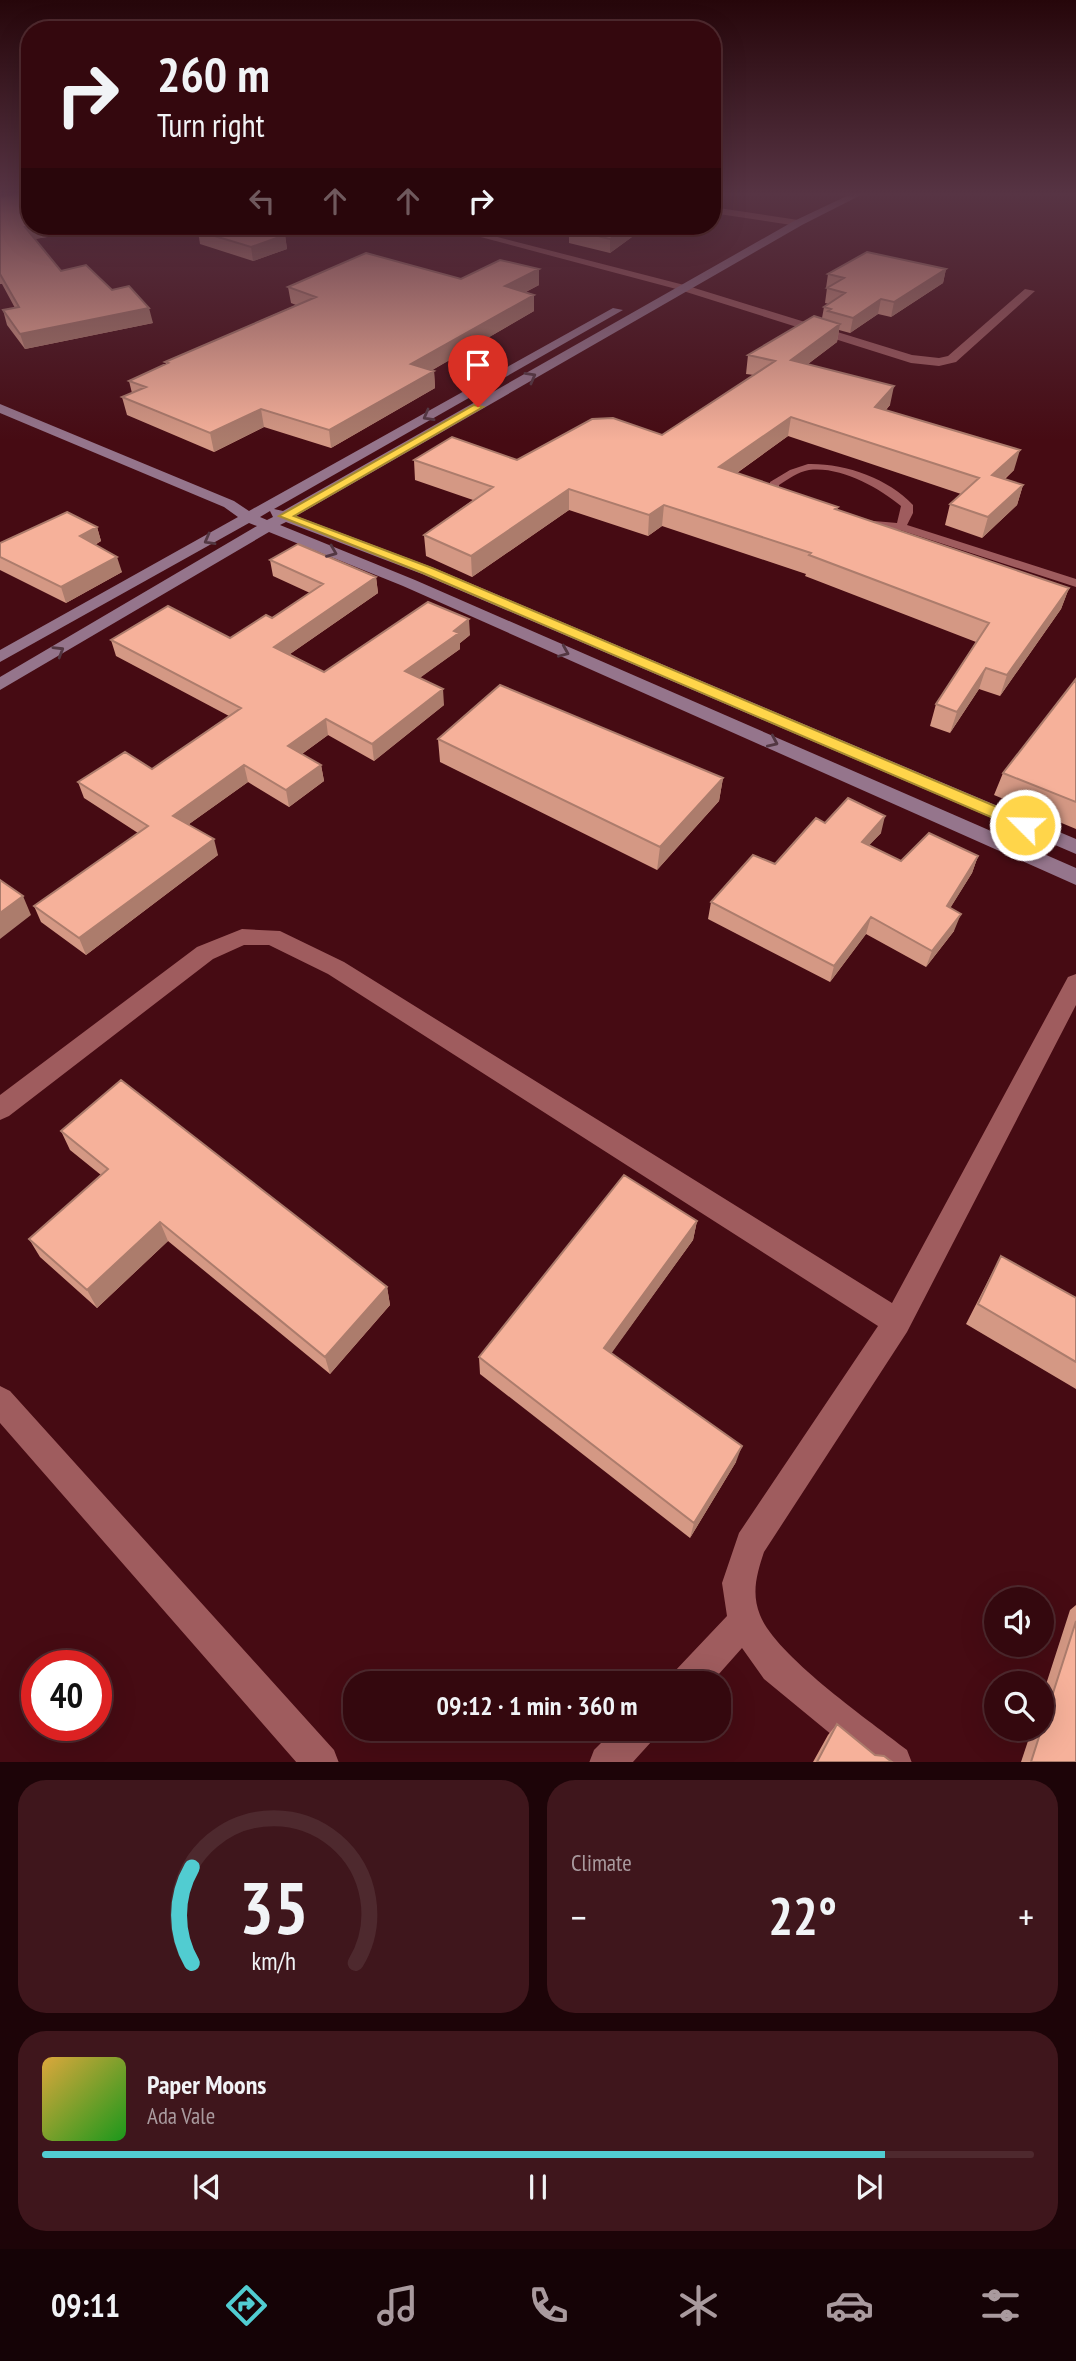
<!DOCTYPE html>
<meta charset="utf-8">
<style>
:root{--surface:#34080e;--page:#3f161c;--text:#f1f3f6;--muted:#a99a9e;--line:#4e292e;--accent:#51ccd1}
body{margin:0;font-family:"PT Sans Narrow",sans-serif;background:var(--page);color:var(--text);height:100vh;display:flex;flex-direction:column;font-size:26px;white-space:nowrap}
*{box-sizing:border-box;margin:0}
p{font-size:23px;color:var(--muted)}
.icon{flex:none;width:38px;height:38px;fill:none;stroke:currentColor;stroke-width:2;stroke-linecap:round;stroke-linejoin:round}
.map{position:relative;height:1762px;overflow:hidden}
.drawer{display:flex;flex-direction:column;gap:18px;padding:18px;background:#1d0408;flex:1}
.drawer>*{flex:none}
.top-card{position:absolute;left:21px;top:21px;width:700px;height:214px;border-radius:28px;box-shadow:0 7px 28px #0002,0 0 0 2px var(--line);background:#34080e;color:var(--text);overflow:hidden}
.tools{position:absolute;left:984px;top:1587px;display:grid;gap:14px}
.tools a{display:grid;place-items:center;width:70px;height:70px;border-radius:50%;background:var(--surface);box-shadow:0 7px 28px #0002,0 0 0 2px var(--line);font-size:35px}
.speed{position:absolute;left:21px;top:1650px;display:flex;gap:14px;font-size:35px;font-weight:700;text-align:center}
.speed>*{display:grid;place-content:center;width:91px;height:91px;border-radius:50%;background:var(--surface);box-shadow:0 7px 28px #0002,0 0 0 2px var(--line);line-height:1}
.speed .limit{border:10px solid #d22;background:#fff;color:#111}
.pin{position:absolute;display:grid;place-items:center;width:60px;height:60px;color:#fff;margin:-72px -30px;border-radius:50% 50% 50% 0;rotate:-45deg;box-shadow:0 0 7px #0007}
.pin .icon{rotate:45deg}
.me{position:absolute;width:77px;margin:-38px;rotate:293deg;stroke-linejoin:round;filter:drop-shadow(0 0 5px #0008)}
.turn{display:flex;align-items:center;gap:24px;height:147px;padding:0 21px;font-size:32px}
.turn .icon{width:91px;height:91px;stroke-width:2.5}
.turn b{display:block;font-size:49px;line-height:60px}
.lanes{display:flex;align-items:center;height:66px;padding:0 21px;background:#0003;justify-content:center;gap:35px;direction:ltr}
.lanes .off{opacity:.35}
.big{font-size:52px;font-weight:700;line-height:1.1}
.drawer .tile{flex:1;display:flex;flex-direction:column;justify-content:center;gap:10px;min-width:0;padding:0 24px;border-radius:28px;background:var(--page)}
.drawer .dial{align-items:center;gap:0}
.dial svg{height:182px;overflow:visible;fill:none;stroke:var(--line);stroke-width:7;stroke-linecap:round;text-anchor:middle}
.dial text{fill:var(--text);stroke:none}
.song{display:flex;align-items:center;gap:21px}
.cover{width:84px;height:84px;border-radius:10px;background:linear-gradient(135deg,hsl(40 70% 55%),hsl(120 70% 35%))}
.played{height:7px;border-radius:4px;background:linear-gradient(90deg,var(--accent) 85%,var(--line) 85%)}
.keys{display:flex;justify-content:space-around;direction:ltr}
.heat{display:flex;justify-content:space-between;align-items:center;font-size:38px;direction:ltr}
.drawer .tiles{flex:1;display:grid;gap:18px;grid-template-columns:1fr 1fr}
.tile:last-child{grid-column:span 2}
.trip{position:absolute;left:343px;top:1671px;width:388px;height:70px;border-radius:28px;background:var(--surface);box-shadow:0 7px 28px #0002,0 0 0 2px var(--line);font-weight:700;line-height:70px;text-align:center}
.dock{display:flex;height:112px;justify-content:space-around;align-items:center;background:#150306;color:var(--muted)}
.dock .icon{width:49px;height:49px}
.dock .current{color:var(--accent)}
.dock b{font-size:32px;color:var(--text)}
.map>svg:first-child{display:block}
.lines{fill:none;stroke-linecap:round;stroke-linejoin:round}
.lane{fill:#9f5c5e;fill-rule:evenodd}
.street{fill:#9f5c5e;fill-rule:evenodd}
.secondary{fill:#95758c;fill-rule:evenodd}
.wall{fill:#d49884}
.shaded-wall{fill:#ac7c6c}
.building{fill:#f6b19a;stroke:#ac7c6c;stroke-width:2}
.oneway{stroke:#533742}
.route{fill:#ffd54a;stroke:#a68a30;stroke-width:2}
</style>
<div class="map">
<svg width="1076" height="1763" viewBox="0 0 1076 1763">
<rect width="100%" height="100%" fill="#460b13"/>
<g class="lines">
<path class="lane" d="M808,464C844,463 888,478 913,505V513L907,525L1076,579V587L900,530L859,525L857,523L863,520L897,523L901,506C878,487 840,466 809,470C798,472 788,479 779,485V491L790,497V501H782L769,495L770,482L790,470Z"/>
<path class="street" d="M712,207L798,220L803,223L798,226L712,213Z
M439,226H455L688,286L912,355L939,358L948,356L1025,289L1035,291L956,362L939,366L911,363L680,290Z
M242,929L280,931L344,962L892,1303L1068,977L1076,974V1005L907,1332L764,1552C757,1573 751,1593 760,1615C776,1656 870,1721 907,1750L912,1763H866L764,1679L742,1648L710,1684H669L674,1672L727,1616L722,1583L739,1533L878,1326L328,974L269,945H244L213,959L9,1116L0,1120V1095L197,947Z
M0,1386L10,1391L334,1750L339,1763H297L0,1423Z
M615,1729H658L652,1741L632,1763H589L594,1750Z"/>
<path class="secondary" d="M851,194H863L802,225L296,516L434,568L1076,839V854L422,574L286,522L280,525L415,580L1076,868V885L403,586L269,532L0,690V677L257,526L249,523L0,662V650L238,517L224,507L0,413V404L234,501L249,511L613,308L623,310L274,509L283,511L794,221ZM270,511L273,517L267,520L260,517Z"/>
</g>
<path class="wall" d="M0,197L30,226H114L35,239L61,271L112,290L153,323L25,349L7,325L3,310L15,308L2,284H0Z
M647,226L610,253L569,243V229Z
M198,231L285,235L287,249L253,261L200,244Z
M946,269L943,283L891,317L878,314L850,333L839,330L837,342L808,364L890,405L886,410L1014,470L1005,479L1023,485L1017,505L982,538L945,525L950,504L961,494L788,436L737,473L838,507L837,510L1069,588L1061,609L1000,696L979,689L950,733L930,726L936,704L976,642L805,576L806,574L662,526L648,536L569,510L472,577L426,556L424,535L473,500L415,480L414,460H517L662,435L754,375L746,374L748,355L822,318L824,307L829,304L825,303L827,288H826L828,274Z
M461,279L539,285L526,292L534,295V311L432,370L434,371L435,388L331,448L264,427L214,452L127,415L122,397L132,393L129,381L166,364L165,362L296,305L291,303L288,287Z
M97,527L101,541L95,545L122,572L66,603L0,570V543Z
M270,560L376,577L378,593L290,654L324,672L470,635L460,643V649L419,678L444,705L374,761L328,735L302,754L321,765L324,781L289,807L248,782L189,824L218,855L86,955L41,922L34,906L138,833L84,798L78,782L152,769L229,716L116,656L111,640L230,638L272,618L310,593L273,576Z
M1076,679V829L994,795L1003,773Z
M438,739L723,778L719,801L657,870L440,762Z
M825,823L881,833L869,845L901,861L978,856L972,873L950,908L954,931L926,967L866,934L830,982L708,919L711,902L775,864Z
M61,1131L387,1287L390,1305L330,1374L168,1241L97,1308L40,1257L29,1239L101,1175L70,1150Z
M697,1221L693,1240L611,1353L736,1462L690,1538L480,1374L479,1357Z
M1001,1256L1076,1298V1389L966,1324L990,1277Z
M1076,1605V1762H1021L1032,1729H1041V1700L1070,1610Z
M837,1724L875,1755L892,1762H813L828,1735Z"/>
<path class="shaded-wall" d="M30,226H114L28,240L25,227Z
M629,226H647L610,253V239Z
M285,235L287,249L253,261L251,247Z
M539,269V285L505,302V286Z
M946,269L943,283L891,317L894,302Z
M534,295V311L412,382L411,364Z
M881,299L878,314L850,333L853,318Z
M149,308L153,323L25,349L20,334Z
M840,324L837,342L788,379L791,360Z
M434,371L435,388L331,448L329,430Z
M894,386L890,405L871,426L875,407Z
M261,409L264,427L214,452L210,433Z
M791,417L788,436L717,487L719,467Z
M1020,450L1014,470L986,495L992,475Z
M1023,485L1017,505L982,538L988,517Z
M569,489V510L472,577L471,556Z
M664,505L662,526L648,536L649,515Z
M97,527L101,541L84,551L80,536Z
M117,557L122,572L66,603L61,587Z
M376,577L378,593L277,663L274,647Z
M1069,588L1061,609L1000,696L1007,675Z
M469,619L470,635L460,643V649L406,688L405,671Z
M986,668L979,689L950,733L957,712Z
M443,689L444,705L374,761L372,744Z
M326,719L328,735L291,762L288,746Z
M244,765L248,782L178,832L173,816Z
M321,765L324,781L289,807L286,790Z
M723,778L719,801L657,870L660,847Z
M885,816L881,833L857,858L862,842Z
M214,839L218,855L86,955L79,938Z
M978,856L972,873L941,923L947,906Z
M23,896L31,915L0,939V913Z
M961,914L954,931L926,967L932,951Z
M871,917L866,934L830,982L834,966Z
M697,1221L693,1240L603,1365L604,1348Z
M160,1222L168,1241L97,1308L87,1290Z
M387,1287L390,1305L330,1374L325,1357Z
M742,1446L736,1462L690,1538L694,1523Z"/>
<path class="building" d="M15,194H30V226L25,227L61,271L86,265L112,290L129,286L149,308L20,334L3,310L19,307L0,274V197Z
M199,226H250L285,235L251,247L198,231Z
M577,226H629L610,239L569,229Z
M867,252L946,269L894,302L881,299L853,318L828,311L831,309L824,307L845,293L827,288L844,278L828,274Z
M366,253L461,279L500,260L539,269L505,286L534,295L411,364L434,371L329,430L261,409L210,433L122,397L146,387L129,381L168,363L165,362L316,297L288,287Z
M814,316L840,324L791,360L894,386L875,407L1020,450L992,475L1023,485L988,517L950,504L979,478L791,417L719,467L838,507L835,509L1069,588L1007,675L986,668L957,712L936,704L989,623L809,555L811,553L664,505L649,515L569,489L471,556L424,535L493,487L414,460L452,437L517,460L592,419L613,418L662,435L775,361L748,355Z
M67,512L97,527L80,536L117,557L61,587L0,557V543Z
M298,544L376,577L274,647L324,672L428,602L469,619L454,631L459,633L405,671L443,689L372,744L326,719L288,746L321,765L286,790L244,765L173,816L214,839L79,938L34,906L148,826L78,782L125,752L152,769L241,708L111,640L168,606L230,638L266,615L272,618L323,584L270,560Z
M1076,679V802L1003,773Z
M500,685L723,778L660,847L438,739Z
M848,798L885,816L862,842L901,861L929,833L978,856L947,906L961,914L932,951L871,917L834,966L711,902L753,855L775,864L816,818L825,823Z
M0,880L23,896L0,913Z
M121,1080L387,1287L325,1357L160,1222L87,1290L29,1239L108,1169L61,1131Z
M624,1175L697,1221L604,1348L742,1446L694,1523L479,1357Z
M1001,1256L1076,1298V1362L978,1304Z
M1076,1621V1762H1031Z
M837,1724L875,1755L884,1756L892,1762H817Z"/>
<defs><path id="oneway-chevron" d="M-2-3.5L2.5 0L-2 3.5" fill="none" stroke-width="1.6" stroke-linecap="round" stroke-linejoin="round" transform="scale(1.75)"/></defs>
<g class="oneway">
<use href="#oneway-chevron" transform="translate(531 377) rotate(-29)"/>
<use href="#oneway-chevron" transform="translate(428 416) rotate(151)"/>
<use href="#oneway-chevron" transform="translate(209 540) rotate(151)"/>
<use href="#oneway-chevron" transform="translate(332 552) rotate(22)"/>
<use href="#oneway-chevron" transform="translate(59 651) rotate(-31)"/>
<use href="#oneway-chevron" transform="translate(564 652) rotate(23)"/>
<use href="#oneway-chevron" transform="translate(773 742) rotate(24)"/>
</g>
<linearGradient id="sky" x2="0" y2="1"><stop stop-color="#26060a"/><stop offset="0.44" stop-color="#573444"/><stop offset="1" stop-color="#573444" stop-opacity="0"/></linearGradient>
<rect width="1076" height="441" fill="url(#sky)"/>
<path class="route" d="M474,405L483,407L294,516L432,568L1030,821L1032,825L1030,829H1019L423,573L279,516Z"/>
</svg>
<div class="tools">
<a><svg class="icon" aria-label="sound" viewBox="0 0 24 24"><path d="M4 9h4l5-4v14l-5-4H4zM17 9q2 3 0 6"/></svg></a>
<a><svg class="icon" aria-label="search" viewBox="0 0 24 24"><circle cx="10" cy="10" r="6"/><path d="M15 15l6 6"/></svg></a>
</div>
<div class="speed"><div class="limit">40</div></div>
<div class="pin" style="left:478px;top:407px;background:#d93025"><svg class="icon" aria-label="arrive" viewBox="0 0 24 24"><path d="M6 21V4h12l-3 4 3 4H6"/></svg></div>
<svg class="me" style="left:1025px;top:825px" viewBox="-20 -20 40 40"><circle r="17" fill="#ffd54a" stroke="#fff" stroke-width="3"/><path d="M0-11L8 9 0 5-8 9z" fill="#fff"/></svg>
<div class="trip">09:12 · 1 min · 360 m</div>
<div class="top-card">
<div class="turn"><svg class="icon" aria-label="right" viewBox="0 0 24 24"><path d="M7 20v-9h11M14 6l5 5-5 5"/></svg><div><b>260 m</b>Turn right</div></div>
<div class="lanes"><svg class="icon off" aria-label="left" viewBox="0 0 24 24"><path d="M17 20v-9H6M10 6l-5 5 5 5"/></svg><svg class="icon off" aria-label="ahead" viewBox="0 0 24 24"><path d="M12 20V5M6 11l6-6 6 6"/></svg><svg class="icon off" aria-label="ahead" viewBox="0 0 24 24"><path d="M12 20V5M6 11l6-6 6 6"/></svg><svg class="icon" aria-label="right" viewBox="0 0 24 24"><path d="M7 20v-9h11M14 6l5 5-5 5"/></svg></div>
</div>
</div>
<section class="drawer">
<div class="tiles">
<div class="tile dial"><svg viewBox="0 0 100 80">
<path d="M14 69A42 42 0 1 1 86 69"/>
<path d="M14 69A42 42 0 0 1 14 27" stroke="#51ccd1"/>
<text x="50" y="56" font-size="32" font-weight="700">35</text>
<text x="50" y="72" font-size="11">km/h</text>
</svg></div>
<div class="tile"><p>Climate</p>
<div class="heat"><a>−</a><b class="big">22°</b><a>+</a></div>
</div>
<div class="tile">
<div class="song"><i class="cover"></i><div><b>Paper Moons</b><p>Ada Vale</p></div></div>
<div class="played"></div>
<div class="keys"><svg class="icon" aria-label="previous" viewBox="0 0 24 24"><path d="M18 5L8 12l10 7zM5 5v14"/></svg><svg class="icon" aria-label="pause" viewBox="0 0 24 24"><path d="M8 5v14M16 5v14"/></svg><svg class="icon" aria-label="next" viewBox="0 0 24 24"><path d="M6 5l10 7-10 7zM19 5v14"/></svg></div>
</div>
</div>
</section>
<nav class="dock">
<b>09:11</b>
<svg class="icon current" aria-label="directions" viewBox="0 0 24 24"><path d="M12 3l9 9-9 9-9-9zM9 14v-3h6M13 9l2 2-2 2"/></svg>
<svg class="icon" aria-label="music" viewBox="0 0 24 24"><path d="M9 18V5l10-2v13"/><circle cx="6" cy="18" r="3"/><circle cx="16" cy="16" r="3"/></svg>
<svg class="icon" aria-label="phone" viewBox="0 0 24 24"><path d="M5 4h4l2 5-3 2q2 4 5 5l2-3 5 2v4C11 20 4 13 5 4z"/></svg>
<svg class="icon" aria-label="climate" viewBox="0 0 24 24"><path d="M12 3v18M4 7l16 10M4 17L20 7"/></svg>
<svg class="icon" aria-label="car" viewBox="0 0 24 24"><path d="M5 17H2v-5l4-1 3-4h7l3 4 3 1v5h-3M9 17h6M6 11h13"/><circle cx="7" cy="17" r="2"/><circle cx="17" cy="17" r="2"/></svg>
<svg class="icon" aria-label="filters" viewBox="0 0 24 24"><path d="M4 7h16M4 17h16"/><circle cx="9" cy="7" r="2"/><circle cx="15" cy="17" r="2"/></svg>
</nav>
